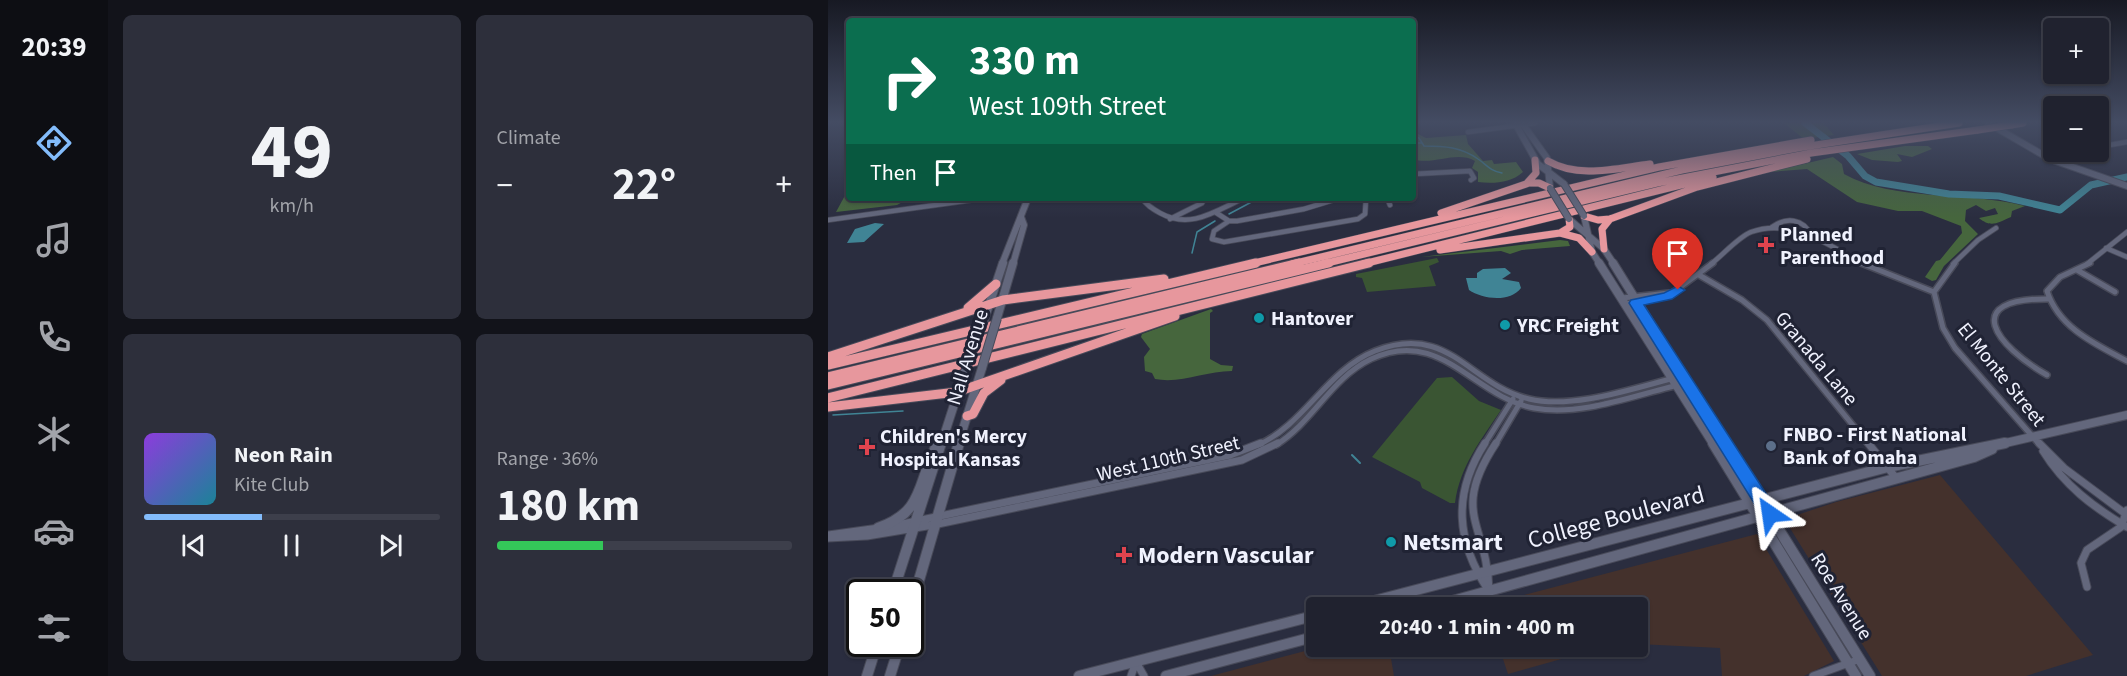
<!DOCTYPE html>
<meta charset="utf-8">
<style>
:root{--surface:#20222f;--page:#2d2f3b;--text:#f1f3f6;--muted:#a2a4aa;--line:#3d3f4b;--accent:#83bcfb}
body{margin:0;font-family:"Source Sans 3",sans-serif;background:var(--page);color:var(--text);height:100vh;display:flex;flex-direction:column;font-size:22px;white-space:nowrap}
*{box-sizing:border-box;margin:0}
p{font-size:20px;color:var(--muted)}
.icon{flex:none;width:33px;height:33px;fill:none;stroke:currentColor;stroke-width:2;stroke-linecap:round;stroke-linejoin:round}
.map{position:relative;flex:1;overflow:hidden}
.side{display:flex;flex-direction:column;gap:15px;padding:15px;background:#12131a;width:720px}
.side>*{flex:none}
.hud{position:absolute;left:18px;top:18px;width:570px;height:183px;border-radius:6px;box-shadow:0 2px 4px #0004,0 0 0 2px var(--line);background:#0b6e4f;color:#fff;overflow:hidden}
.tools{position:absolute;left:1215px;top:18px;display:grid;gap:12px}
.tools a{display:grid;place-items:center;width:66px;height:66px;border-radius:6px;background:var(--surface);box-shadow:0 2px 4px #0004,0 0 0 2px var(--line);font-size:30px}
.speed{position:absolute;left:18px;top:579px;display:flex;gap:12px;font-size:30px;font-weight:700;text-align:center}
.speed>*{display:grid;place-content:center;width:78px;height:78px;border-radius:50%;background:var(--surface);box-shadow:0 2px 4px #0004,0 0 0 2px var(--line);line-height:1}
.speed .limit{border:3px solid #111;border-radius:9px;background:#fff;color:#111}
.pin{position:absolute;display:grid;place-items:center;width:51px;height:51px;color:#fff;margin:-62px -26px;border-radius:50% 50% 50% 0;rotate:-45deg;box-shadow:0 0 6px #0007}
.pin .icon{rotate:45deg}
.me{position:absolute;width:66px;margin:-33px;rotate:328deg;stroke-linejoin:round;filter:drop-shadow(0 0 4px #0008)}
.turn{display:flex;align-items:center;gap:21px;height:126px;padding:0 24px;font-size:27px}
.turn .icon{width:78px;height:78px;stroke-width:2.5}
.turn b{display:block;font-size:42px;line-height:51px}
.then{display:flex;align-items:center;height:57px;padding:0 24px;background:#0003;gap:12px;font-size:22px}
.big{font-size:45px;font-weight:700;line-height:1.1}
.side .tile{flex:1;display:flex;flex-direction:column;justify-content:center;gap:9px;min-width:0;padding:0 21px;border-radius:9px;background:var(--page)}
.side .dial{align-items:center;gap:0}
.dial b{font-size:78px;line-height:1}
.song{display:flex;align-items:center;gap:18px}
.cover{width:72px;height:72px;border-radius:9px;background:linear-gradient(135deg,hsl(270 70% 55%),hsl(190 70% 35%))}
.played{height:6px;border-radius:3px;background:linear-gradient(90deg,var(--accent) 40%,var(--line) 40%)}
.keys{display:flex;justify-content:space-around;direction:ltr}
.heat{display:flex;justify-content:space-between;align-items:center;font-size:33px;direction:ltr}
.charge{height:9px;border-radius:4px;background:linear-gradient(90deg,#34c759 36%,var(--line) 0)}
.side .tiles{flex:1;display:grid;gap:15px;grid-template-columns:repeat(2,1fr)}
.trip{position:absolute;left:478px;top:597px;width:342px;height:60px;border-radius:6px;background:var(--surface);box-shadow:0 2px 4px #0004,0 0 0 2px var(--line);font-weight:700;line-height:60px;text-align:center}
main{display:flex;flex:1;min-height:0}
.tab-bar{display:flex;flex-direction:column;width:108px;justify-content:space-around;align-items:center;background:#0d0e13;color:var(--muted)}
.tab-bar .icon{width:42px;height:42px}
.tab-bar .current{color:var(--accent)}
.tab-bar b{font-size:27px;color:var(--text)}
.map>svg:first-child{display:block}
.commercial{fill:#44312c}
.green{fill:#3a5533}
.forest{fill:#46663d}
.water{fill:#408495}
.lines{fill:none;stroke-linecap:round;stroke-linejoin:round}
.stream-far1{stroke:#408495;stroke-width:1.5}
.stream{stroke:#408495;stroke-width:2}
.river{stroke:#408495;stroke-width:7}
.minor-far2-casing{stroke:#484a59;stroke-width:6}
.minor-far1-casing{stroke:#484a59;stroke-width:8}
.minor-casing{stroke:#484a59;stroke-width:9}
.tertiary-casing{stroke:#484a59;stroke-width:6}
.secondary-far2-casing{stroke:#484a59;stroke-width:8}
.secondary-far1-casing{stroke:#484a59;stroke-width:10}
.secondary-casing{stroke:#484a59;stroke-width:12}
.motorway-far1-casing{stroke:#484a59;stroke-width:8}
.motorway-casing{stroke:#484a59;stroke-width:11}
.minor-far2{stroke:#63677c;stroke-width:4.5}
.minor-far1{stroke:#63677c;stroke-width:5}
.minor{stroke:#63677c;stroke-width:7}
.tertiary{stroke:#63677c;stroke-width:4.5}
.secondary-far2{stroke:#63677c;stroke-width:6}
.secondary-far1{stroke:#63677c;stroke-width:8}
.secondary{stroke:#63677c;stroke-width:10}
.motorway-far1{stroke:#e7979d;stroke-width:7}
.motorway{stroke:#e7979d;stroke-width:9}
.secondary-bridge-far1-casing{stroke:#484a59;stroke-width:8;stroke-linecap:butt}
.secondary-bridge-casing{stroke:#484a59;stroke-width:10;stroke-linecap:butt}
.motorway-bridge-casing{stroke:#484a59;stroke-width:8;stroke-linecap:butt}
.secondary-bridge-far1{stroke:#63677c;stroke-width:6}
.secondary-bridge{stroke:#63677c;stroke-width:8}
.motorway-bridge{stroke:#e7979d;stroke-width:7}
.route{fill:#1a73e8;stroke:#114b97;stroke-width:1.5}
.health-dot{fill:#e0444e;stroke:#202334;stroke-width:2}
.culture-dot{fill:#0f9aa8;stroke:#202334;stroke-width:2}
.service-dot{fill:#5c6f8a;stroke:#202334;stroke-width:2}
.labels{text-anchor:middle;stroke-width:6;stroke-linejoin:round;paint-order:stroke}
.poi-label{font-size:20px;font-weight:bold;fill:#f0f2fe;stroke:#202334;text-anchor:start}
.street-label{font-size:20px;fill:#f0f2fe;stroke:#202334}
.near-street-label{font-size:24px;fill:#f0f2fe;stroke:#202334}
.near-poi-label{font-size:24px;font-weight:bold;fill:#f0f2fe;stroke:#202334;text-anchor:start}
</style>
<main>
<nav class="tab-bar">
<b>20:39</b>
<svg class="icon current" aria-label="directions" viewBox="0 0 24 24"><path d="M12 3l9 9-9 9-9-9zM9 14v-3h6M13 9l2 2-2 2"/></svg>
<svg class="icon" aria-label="music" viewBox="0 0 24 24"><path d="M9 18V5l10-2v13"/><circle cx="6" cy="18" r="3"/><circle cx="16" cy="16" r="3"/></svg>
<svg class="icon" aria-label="phone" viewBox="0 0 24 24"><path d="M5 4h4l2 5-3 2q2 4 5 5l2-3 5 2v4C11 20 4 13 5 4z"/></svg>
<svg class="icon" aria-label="climate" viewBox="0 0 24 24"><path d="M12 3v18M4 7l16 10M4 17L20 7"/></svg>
<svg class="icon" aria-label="car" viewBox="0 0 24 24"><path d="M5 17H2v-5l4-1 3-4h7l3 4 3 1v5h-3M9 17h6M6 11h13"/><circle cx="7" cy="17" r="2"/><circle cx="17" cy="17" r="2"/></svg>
<svg class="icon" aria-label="filters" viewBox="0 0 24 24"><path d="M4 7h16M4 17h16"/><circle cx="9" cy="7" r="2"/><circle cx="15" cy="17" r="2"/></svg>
</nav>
<section class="side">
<div class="tiles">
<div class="tile dial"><b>49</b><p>km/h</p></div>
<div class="tile"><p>Climate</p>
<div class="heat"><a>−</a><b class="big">22°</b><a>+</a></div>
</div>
<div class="tile">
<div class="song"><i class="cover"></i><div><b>Neon Rain</b><p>Kite Club</p></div></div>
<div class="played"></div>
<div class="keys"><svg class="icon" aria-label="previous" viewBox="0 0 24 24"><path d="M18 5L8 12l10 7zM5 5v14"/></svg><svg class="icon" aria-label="pause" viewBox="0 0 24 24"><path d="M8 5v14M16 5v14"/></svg><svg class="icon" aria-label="next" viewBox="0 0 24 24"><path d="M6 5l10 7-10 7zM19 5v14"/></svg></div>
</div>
<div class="tile"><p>Range · 36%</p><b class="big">180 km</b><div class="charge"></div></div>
</div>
</section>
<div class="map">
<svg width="1299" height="676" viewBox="0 0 1299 676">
<rect width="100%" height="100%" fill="#2a2d3f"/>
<path class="commercial" d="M1112,475L1265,655L1198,676H1054L960,525V521L963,517L1008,502Z
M929,534L1006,661L976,676H894L892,648L810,644V608H659L658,605Z
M492,647H561L566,676H383Z
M671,647V646L776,647L680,674Z"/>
<path class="green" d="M956,123H995L1006,135L976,139Z
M609,258L611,262L601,266L608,286L539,292L534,278L528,277V274Z
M624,377L651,401L673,410C653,440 632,466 627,503H622L594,488L592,482L544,457L609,378Z"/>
<path class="forest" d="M585,125L588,133L598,138L638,135L640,144L655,161L664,160L666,164L688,162L695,172C683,183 665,184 650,182V172L644,168L647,161C628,150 605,166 585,159Z
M1077,146H1100L1104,149L1084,157L1069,154L1074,161L1070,162L1044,160L1029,154Z
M1005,157L1014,164L1016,174C1065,202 1142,191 1197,206L1184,211L1183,217C1169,223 1163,228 1151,218L1170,214L1167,208L1158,211L1148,205L1138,210L1137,221L1150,234L1116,266L1108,280L1104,281L1097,277L1108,261L1112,260L1134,233L1133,226L1094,211H1070L1029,202L979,169L941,172Z
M21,188V198H82L69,205L8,212Z
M732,240L740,241L742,246L694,250L682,254L673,251L593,257Z
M383,309L385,311L382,313V359L393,365L405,366L404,371C377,371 353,384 327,379L324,373L317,371L316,357L322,349L313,337L314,334Z"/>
<path class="water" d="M47,223L56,224L36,242L19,243L27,229Z
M677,268L683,273L674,279L691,282L693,288C682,303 654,299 641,290L638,278H649V273L655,269Z"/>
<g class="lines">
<path class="stream-far1" d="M585,136L591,138L596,146C617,146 633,147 650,159C659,165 662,171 674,173
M585,143H593
M401,214L431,198
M364,253L369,232L387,221
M5,415L75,411"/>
<path class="stream" d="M524,455L532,463"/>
<path class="river" d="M977,123L1020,156L1037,176L1048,182L1121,194L1171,196L1232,210L1263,185L1299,177"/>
<g class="minor-far2-casing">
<path id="minor-far2" d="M640,132L707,123
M585,174L642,171L646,178L643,180
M314,198C318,205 325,209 332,213C363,230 387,211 416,198
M559,198L562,205
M387,212L401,221H409L476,209L512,198
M342,219L374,203L377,198
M0,220L158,198
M401,221L386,231L384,239L396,242L530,219L537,214L538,198
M944,227C958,217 975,218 983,235
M1278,248L1299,257
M883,264C895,255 909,238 923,232C963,217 1002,246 1036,264
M1125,264L1150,240L1168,228
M1259,264L1299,232"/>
</g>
<g class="minor-far1-casing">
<path id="minor-far1" d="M1033,263L1106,292
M1262,263L1232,277L1219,291C1231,328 1267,344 1299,361
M1249,270L1287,292
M871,275L914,300L939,320L1041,445
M1106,292L1115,328L1127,348L1212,445
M1106,292L1127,263
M794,298L841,293
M798,304L840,296L885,263
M1219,375C1168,346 1131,298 1221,299
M430,445C477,424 499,370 547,351C621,322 641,385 701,399C746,410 809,387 854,376
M448,445C485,422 503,378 543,359C613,326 645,397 706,408C756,417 811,393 859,383
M656,445L685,399
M667,445L693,401"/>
</g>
<g class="minor-casing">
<path id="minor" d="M657,443C624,494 628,542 661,591
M1040,443L1068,478
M1211,443L1236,468L1299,515
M1215,451C1236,485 1265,507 1299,527
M60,527L402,455L433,443
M0,535L51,528
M0,538L39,536L105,525L414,460L450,443
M1259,587L1253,563L1259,550L1293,527L1299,510
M661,591C660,524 621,514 668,443
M308,662L316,676
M303,676L308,662
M985,676L1032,659"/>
</g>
<g class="tertiary-casing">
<path id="tertiary" d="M1270,147L1299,142
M1217,156L1241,152"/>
</g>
<g class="secondary-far2-casing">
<path id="secondary-far2" d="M687,123L710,164L736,184
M694,123L719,158L722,188
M1160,123L1222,159L1299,186
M756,216L764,252L772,264
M741,219L776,249L786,264
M174,264L200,198
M185,264L196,225L193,217"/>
</g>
<g class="secondary-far1-casing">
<path id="secondary-far1" d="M771,263L886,445
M785,263L898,445
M169,318L185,263
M156,320L175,263
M113,445L135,377
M130,445L154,368
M1169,445L1299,415"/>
</g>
<g class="secondary-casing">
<path id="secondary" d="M885,443L1028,676
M897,443L1042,676
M50,528C96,512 89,485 108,447
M65,592L113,443
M519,608L1060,467L1177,443
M599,608L1146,457L1164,449
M82,611L131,443
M39,676L49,644
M62,676L72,644
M251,676L489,615
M338,676L489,636"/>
</g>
<g class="motorway-far1-casing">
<path id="motorway-far1" d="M1183,125L1195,123
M720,161C751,179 789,168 822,164
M699,183L708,173L707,160
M613,213L701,183H711L722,188
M756,216L770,220L782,219L869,187L979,159
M732,233L751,238L764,252
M776,249L774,229L782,219
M612,250L732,233L742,227L741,219
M422,264L831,167L983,140
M464,264L854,170L975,147L1131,123
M495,264L829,183L983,153L1150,130
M535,264L885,177"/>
</g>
<g class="motorway-casing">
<path id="motorway" d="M140,308L168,284
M0,357L175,300L336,279
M0,365L428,263
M0,377L471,263
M0,385L501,263
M0,398L541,263
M0,407L129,392L347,316
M139,416L145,414L156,393L173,380"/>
</g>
<use href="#minor-far2" class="minor-far2"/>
<use href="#minor-far1" class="minor-far1"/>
<use href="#minor" class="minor"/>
<use href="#tertiary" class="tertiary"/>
<use href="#secondary-far2" class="secondary-far2"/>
<use href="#secondary-far1" class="secondary-far1"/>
<use href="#secondary" class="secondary"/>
<use href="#motorway-far1" class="motorway-far1"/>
<use href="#motorway" class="motorway"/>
<g class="secondary-bridge-far1-casing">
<path id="secondary-bridge-far1" d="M736,184L756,216
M722,188L741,219"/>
</g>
<g class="secondary-bridge-casing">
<path id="secondary-bridge" d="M154,368L169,318
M135,377L156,320"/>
</g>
<g class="motorway-bridge-casing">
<path id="motorway-bridge" d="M1150,130L1183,125"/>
</g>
<use href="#secondary-bridge-far1" class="secondary-bridge-far1"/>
<use href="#secondary-bridge" class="secondary-bridge"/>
<use href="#motorway-bridge" class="motorway-bridge"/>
</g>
<linearGradient id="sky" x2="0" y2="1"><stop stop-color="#171923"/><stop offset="0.56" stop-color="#444c63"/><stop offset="1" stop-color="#444c63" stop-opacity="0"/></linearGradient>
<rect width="1299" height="218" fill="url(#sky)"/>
<path class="route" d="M850,286L857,290L844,299L816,305L948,509L951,514L948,519L942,522L936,519L801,303L803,300L836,293Z"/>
<g class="health-dot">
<path d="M935 236h6v6h6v6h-6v6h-6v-6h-6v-6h6z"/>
<path d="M36 438h6v6h6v6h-6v6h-6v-6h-6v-6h6z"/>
<path d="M293 546h6v6h6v6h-6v6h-6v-6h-6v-6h6z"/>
</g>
<g class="culture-dot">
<circle cx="431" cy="318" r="6"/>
<circle cx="677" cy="325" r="6"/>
<circle cx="563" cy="542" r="6"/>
</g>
<circle class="service-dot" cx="943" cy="446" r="6"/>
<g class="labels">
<g class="poi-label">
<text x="952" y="241">Planned<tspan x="952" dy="23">Parenthood</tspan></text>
<text x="443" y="325">Hantover</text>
<text x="689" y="332">YRC Freight</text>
<text x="955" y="441">FNBO - First National<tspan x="955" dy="23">Bank of Omaha</tspan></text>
<text x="52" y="443">Children's Mercy<tspan x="52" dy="23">Hospital Kansas</tspan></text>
</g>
<g class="street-label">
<text transform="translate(139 357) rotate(-73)" y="7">Nall Avenue</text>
<text transform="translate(989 358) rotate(50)" y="7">Granada Lane</text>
<text transform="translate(1174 374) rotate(51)" y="7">El Monte Street</text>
<text transform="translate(340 458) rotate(-13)" y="7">West 110th Street</text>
<text transform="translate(1014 596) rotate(58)" y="7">Roe Avenue</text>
</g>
<g class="near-street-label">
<text transform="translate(788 517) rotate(-15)" y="8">College Boulevard</text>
</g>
<g class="near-poi-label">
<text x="575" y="550">Netsmart</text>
<text x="310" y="563">Modern Vascular</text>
</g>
</g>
</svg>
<div class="tools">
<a>+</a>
<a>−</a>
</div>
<div class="speed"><div class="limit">50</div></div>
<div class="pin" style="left:850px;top:290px;background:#d93025"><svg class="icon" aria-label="arrive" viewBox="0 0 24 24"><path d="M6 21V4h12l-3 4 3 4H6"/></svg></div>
<svg class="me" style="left:942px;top:514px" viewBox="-20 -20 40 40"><path d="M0-17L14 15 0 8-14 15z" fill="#1a73e8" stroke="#fff" stroke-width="4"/></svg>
<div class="trip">20:40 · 1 min · 400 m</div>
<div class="hud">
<div class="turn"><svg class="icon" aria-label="right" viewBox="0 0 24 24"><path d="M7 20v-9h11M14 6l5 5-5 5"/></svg><div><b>330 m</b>West 109th Street</div></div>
<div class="then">Then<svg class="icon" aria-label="arrive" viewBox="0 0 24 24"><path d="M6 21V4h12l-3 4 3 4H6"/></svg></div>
</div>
</div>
</main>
